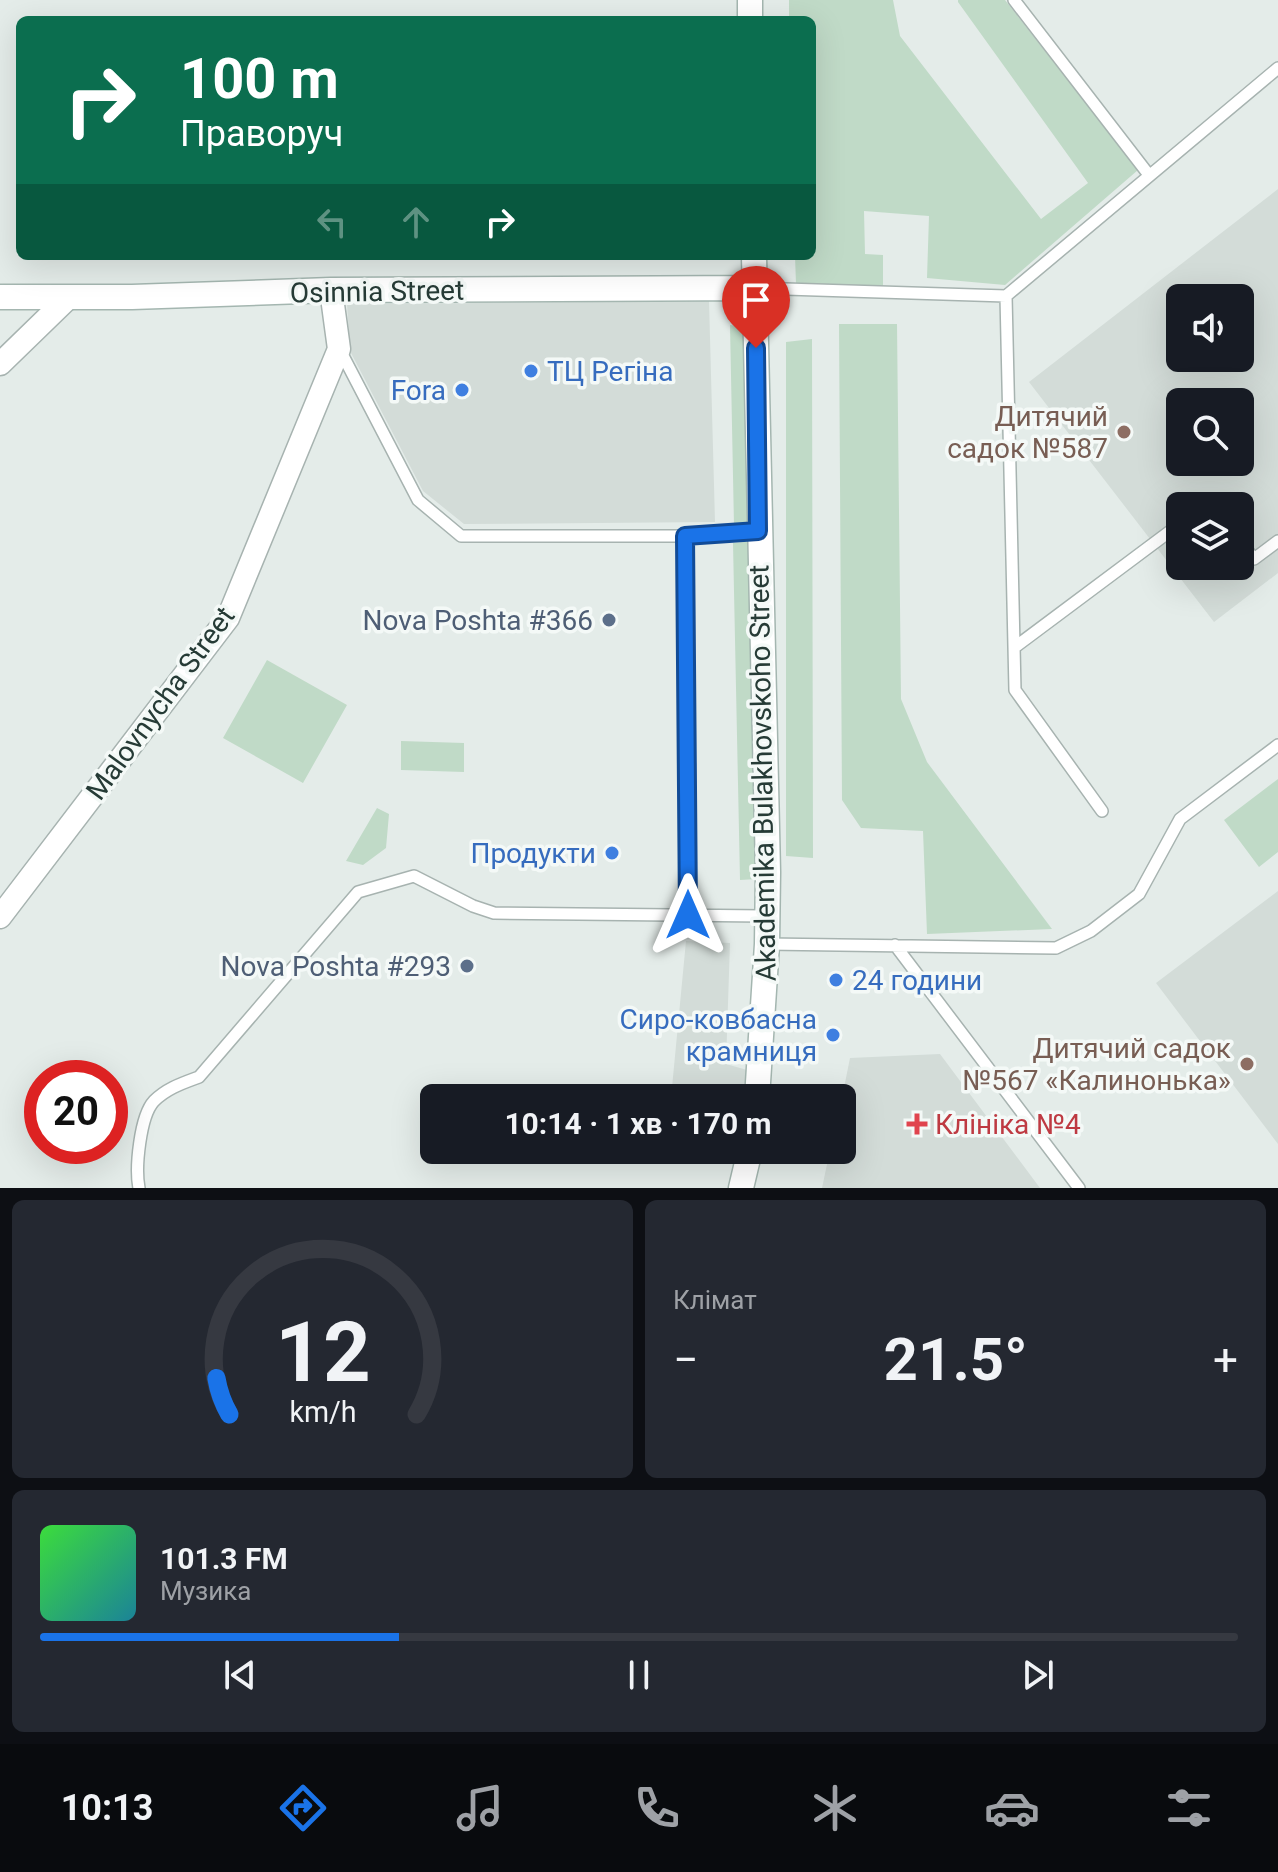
<!DOCTYPE html>
<html lang="uk">
<meta charset="utf-8">
<style>
:root{--surface:#171b24;--page:#242831;--text:#f1f3f6;--muted:#9ea1a6;--line:#363941;--accent:#1a73e8}
body{margin:0;font-family:Roboto,sans-serif;background:var(--page);color:var(--text);height:100vh;display:flex;flex-direction:column;font-size:30px;white-space:nowrap}
*{box-sizing:border-box;margin:0}
p{font-size:26px;color:var(--muted)}
.icon{flex:none;width:44px;height:44px;fill:none;stroke:currentColor;stroke-width:2;stroke-linecap:round;stroke-linejoin:round}
.map{position:relative;height:1188px;overflow:hidden}
.sheet{display:flex;flex-direction:column;gap:12px;padding:12px;background:#0d0f14;flex:1}
.sheet>*{flex:none}
.top-card{position:absolute;left:16px;top:16px;width:800px;height:244px;border-radius:12px;box-shadow:0 8px 32px #0002;background:#0b6e4f;color:#fff;overflow:hidden}
.controls{position:absolute;left:1166px;top:284px;display:grid;gap:16px}
.controls a{display:grid;place-items:center;width:88px;height:88px;border-radius:12px;background:var(--surface);box-shadow:0 8px 32px #0002;font-size:40px}
.speed{position:absolute;left:24px;top:1060px;display:flex;gap:16px;font-size:40px;font-weight:700;text-align:center}
.speed>*{display:grid;place-content:center;width:104px;height:104px;border-radius:50%;background:var(--surface);box-shadow:0 8px 32px #0002;line-height:1}
.speed .limit{border:12px solid #d22;background:#fff;color:#111}
.pin{position:absolute;display:grid;place-items:center;width:68px;height:68px;color:#fff;margin:-82px -34px;border-radius:50% 50% 50% 0;rotate:-45deg;box-shadow:0 0 8px #0007}
.pin .icon{rotate:45deg}
.me{position:absolute;width:88px;margin:-44px;rotate:0deg;stroke-linejoin:round;filter:drop-shadow(0 0 6px #0008)}
.turn{display:flex;align-items:center;gap:28px;height:168px;padding:0 32px;font-size:36px}
.turn .icon{width:104px;height:104px;stroke-width:2.5}
.turn b{display:block;font-size:56px;line-height:68px}
.lanes{display:flex;align-items:center;height:76px;padding:0 32px;background:#0003;justify-content:center;gap:40px;direction:ltr}
.lanes .off{opacity:.35}
.big{font-size:60px;font-weight:700;line-height:1.1}
.sheet .widget{flex:1;display:flex;flex-direction:column;justify-content:center;gap:12px;min-width:0;padding:0 28px;border-radius:12px;background:var(--page)}
.sheet .dial{align-items:center;gap:0}
.dial svg{height:208px;overflow:visible;fill:none;stroke:var(--line);stroke-width:7;stroke-linecap:round;text-anchor:middle}
.dial text{fill:var(--text);stroke:none}
.song{display:flex;align-items:center;gap:24px}
.cover{width:96px;height:96px;border-radius:12px;background:linear-gradient(135deg,hsl(120 70% 55%),hsl(190 70% 35%))}
.played{height:8px;border-radius:4px;background:linear-gradient(90deg,var(--accent) 30%,var(--line) 30%)}
.keys{display:flex;justify-content:space-around;direction:ltr}
.heat{display:flex;justify-content:space-between;align-items:center;font-size:44px;direction:ltr}
.sheet .tiles{flex:1;display:grid;gap:12px;grid-template-columns:1fr 1fr}
.widget:last-child{grid-column:span 2}
.trip{position:absolute;left:420px;top:1084px;width:436px;height:80px;border-radius:12px;background:var(--surface);box-shadow:0 8px 32px #0002;font-weight:700;line-height:80px;text-align:center}
.tab-bar{display:flex;height:128px;justify-content:space-around;align-items:center;background:#090b0e;color:var(--muted)}
.tab-bar .icon{width:56px;height:56px}
.tab-bar .current{color:var(--accent)}
.tab-bar b{font-size:36px;color:var(--text)}
.map>svg:first-child{display:block}
.built{fill:#d3dcd8;fill-rule:evenodd}
.green{fill:#c0dac7}
.lines{fill:none;stroke-linecap:round;stroke-linejoin:round}
.lane-casing{stroke:#a7b3b0;stroke-width:14}
.street-casing{stroke:#a7b3b0;stroke-width:25}
.secondary-casing{stroke:#a4b6b0;stroke-width:27}
.lane{stroke:#fff;stroke-width:11}
.street{stroke:#fff;stroke-width:22}
.secondary{stroke:#fff;stroke-width:24}
.route-casing{stroke:#114b97;stroke-width:20}
.route{stroke:#1a73e8;stroke-width:14}
.shop-dot{fill:#3f7fe0;stroke:#f4f9f7;stroke-width:3}
.education-dot{fill:#8d6e63;stroke:#f4f9f7;stroke-width:3}
.service-dot{fill:#5c6f8a;stroke:#f4f9f7;stroke-width:3}
.health-dot{fill:#e0444e;stroke:#f4f9f7;stroke-width:3}
.labels{text-anchor:middle;stroke-width:7;stroke-linejoin:round;paint-order:stroke}
.street-label{font-size:28px;fill:#263b36;stroke:#f4f9f7}
.shop-label{font-size:28px;fill:#366cbe;stroke:#f4f9f7;text-anchor:end}
.education-label{font-size:28px;fill:#785e54;stroke:#f4f9f7;text-anchor:end}
.service-label{font-size:28px;fill:#4e5e75;stroke:#f4f9f7;text-anchor:end}
.health-label{font-size:28px;fill:#be3a42;stroke:#f4f9f7;text-anchor:start}
</style>
<div class="map">
<svg width="1278" height="1188" viewBox="0 0 1278 1188">
<rect width="100%" height="100%" fill="#e4ece9"/>
<path class="built" d="M1278,189V573L1214,622L1029,382ZM1180,298H1240V358H1180ZM1180,402H1240V462H1180ZM1180,506H1240V566H1180Z
M709,301L715,522L464,524L423,491L350,351L347,304Z
M1278,891V1144L1156,983Z
M686,941L730,943L726,1064L747,1070L745,1098H671Z
M940,1054L1040,1188H822L830,1150H842V1098L850,1058Z"/>
<path class="green" d="M789,0H893L900,36L1041,219L1088,183L958,2V0H1005L1138,170L1005,285L927,278L929,216L864,211L865,254L883,255V286L796,284L795,256H812V20H789Z
M839,324H897L901,699L927,762L1052,929L927,934L923,831L861,828L842,800Z
M730,325L752,328L756,524L734,526Z
M812,339L813,858L786,856V342Z
M756,541L757,879L740,880L733,543Z
M267,660L347,705L303,783L223,738Z
M401,741L464,743V772L401,770Z
M1278,779V852L1259,867L1224,820Z
M377,808L389,814L386,848L363,865L346,861Z"/>
<g class="lines">
<g class="lane-casing">
<path id="lane" d="M1014,0L1149,175
M755,288L1006,296L1015,690L1102,811
M1006,296L1278,68
M340,350L418,500L461,536H685L688,915
M685,536L758,531
M1240,541L1254,559L1278,541
M1015,647L1169,532L1180,529
M767,944L1056,948L1091,931L1139,894L1180,819L1278,745
M895,945L1079,1188
M139,1188C135,1168 140,1116 154,1101C167,1088 183,1083 199,1077L358,892L414,876L473,906L494,913L767,916"/>
</g>
<g class="street-casing">
<path id="street" d="M0,364L68,298
M0,917L228,618L339,349L331,290"/>
</g>
<g class="secondary-casing">
<path id="secondary" d="M750,0V20
M754,256L768,872L767,944L757,1098
M0,297H132L331,290L754,288
M741,1188L750,1150"/>
</g>
<use href="#lane" class="lane"/>
<use href="#street" class="street"/>
<use href="#secondary" class="secondary"/>
</g>
<g class="lines">
<g class="route-casing">
<path id="route" d="M688,915L685,536L758,531L756,348"/>
</g>
<use href="#route" class="route"/>
</g>
<g class="shop-dot">
<circle cx="531" cy="371" r="8"/>
<circle cx="462" cy="390" r="8"/>
<circle cx="612" cy="853" r="8"/>
<circle cx="836" cy="980" r="8"/>
<circle cx="833" cy="1035" r="8"/>
</g>
<g class="education-dot">
<circle cx="1124" cy="432" r="8"/>
<circle cx="1247" cy="1064" r="8"/>
</g>
<g class="service-dot">
<circle cx="609" cy="620" r="8"/>
<circle cx="467" cy="966" r="8"/>
</g>
<path class="health-dot" d="M913 1112h8v8h8v8h-8v8h-8v-8h-8v-8h8z"/>
<g class="labels">
<g class="street-label">
<text transform="translate(377 291) rotate(-1)" y="10">Osinnia Street</text>
<text transform="translate(160 703) rotate(-54)" y="10">Malovnycha Street</text>
<text transform="translate(762 773) rotate(-91)" y="10">Akademika Bulakhovskoho Street</text>
</g>
<g class="shop-label">
<text x="547" y="381" text-anchor="start">ТЦ Регіна</text>
<text x="446" y="400">Fora</text>
<text x="596" y="863">Продукти</text>
<text x="852" y="990" text-anchor="start">24 години</text>
<text x="817" y="1029">Сиро-ковбасна<tspan x="817" dy="32">крамниця</tspan></text>
</g>
<g class="education-label">
<text x="1108" y="426">Дитячий<tspan x="1108" dy="32">садок №587</tspan></text>
<text x="1231" y="1058">Дитячий садок<tspan x="1231" dy="32">№567 «Калинонька»</tspan></text>
</g>
<g class="service-label">
<text x="593" y="630">Nova Poshta #366</text>
<text x="451" y="976">Nova Poshta #293</text>
</g>
<g class="health-label">
<text x="935" y="1134">Клініка №4</text>
</g>
</g>
</svg>
<div class="controls">
<a><svg class="icon" aria-label="sound" viewBox="0 0 24 24"><path d="M4 9h4l5-4v14l-5-4H4zM17 9q2 3 0 6"/></svg></a>
<a><svg class="icon" aria-label="search" viewBox="0 0 24 24"><circle cx="10" cy="10" r="6"/><path d="M15 15l6 6"/></svg></a>
<a><svg class="icon" aria-label="layers" viewBox="0 0 24 24"><path d="M12 4l9 5-9 5-9-5zM3 14l9 5 9-5"/></svg></a>
</div>
<div class="speed"><div class="limit">20</div></div>
<div class="pin" style="left:756px;top:348px;background:#d93025"><svg class="icon" aria-label="arrive" viewBox="0 0 24 24"><path d="M6 21V4h12l-3 4 3 4H6"/></svg></div>
<svg class="me" style="left:688px;top:915px" viewBox="-20 -20 40 40"><path d="M0-17L14 15 0 8-14 15z" fill="#1a73e8" stroke="#fff" stroke-width="4"/></svg>
<div class="trip">10:14 · 1 хв · 170 m</div>
<div class="top-card">
<div class="turn"><svg class="icon" aria-label="right" viewBox="0 0 24 24"><path d="M7 20v-9h11M14 6l5 5-5 5"/></svg><div><b>100 m</b>Праворуч</div></div>
<div class="lanes"><svg class="icon off" aria-label="left" viewBox="0 0 24 24"><path d="M17 20v-9H6M10 6l-5 5 5 5"/></svg><svg class="icon off" aria-label="ahead" viewBox="0 0 24 24"><path d="M12 20V5M6 11l6-6 6 6"/></svg><svg class="icon" aria-label="right" viewBox="0 0 24 24"><path d="M7 20v-9h11M14 6l5 5-5 5"/></svg></div>
</div>
</div>
<section class="sheet">
<div class="tiles">
<div class="widget dial"><svg viewBox="0 0 100 80">
<path d="M14 69A42 42 0 1 1 86 69"/>
<path d="M14 69A42 42 0 0 1 9 55" stroke="#1a73e8"/>
<text x="50" y="56" font-size="32" font-weight="700">12</text>
<text x="50" y="72" font-size="11">km/h</text>
</svg></div>
<div class="widget"><p>Клімат</p>
<div class="heat"><a>−</a><b class="big">21.5°</b><a>+</a></div>
</div>
<div class="widget">
<div class="song"><i class="cover"></i><div><b>101.3 FM</b><p>Музика</p></div></div>
<div class="played"></div>
<div class="keys"><svg class="icon" aria-label="previous" viewBox="0 0 24 24"><path d="M18 5L8 12l10 7zM5 5v14"/></svg><svg class="icon" aria-label="pause" viewBox="0 0 24 24"><path d="M8 5v14M16 5v14"/></svg><svg class="icon" aria-label="next" viewBox="0 0 24 24"><path d="M6 5l10 7-10 7zM19 5v14"/></svg></div>
</div>
</div>
</section>
<nav class="tab-bar">
<b>10:13</b>
<svg class="icon current" aria-label="directions" viewBox="0 0 24 24"><path d="M12 3l9 9-9 9-9-9zM9 14v-3h6M13 9l2 2-2 2"/></svg>
<svg class="icon" aria-label="music" viewBox="0 0 24 24"><path d="M9 18V5l10-2v13"/><circle cx="6" cy="18" r="3"/><circle cx="16" cy="16" r="3"/></svg>
<svg class="icon" aria-label="phone" viewBox="0 0 24 24"><path d="M5 4h4l2 5-3 2q2 4 5 5l2-3 5 2v4C11 20 4 13 5 4z"/></svg>
<svg class="icon" aria-label="climate" viewBox="0 0 24 24"><path d="M12 3v18M4 7l16 10M4 17L20 7"/></svg>
<svg class="icon" aria-label="car" viewBox="0 0 24 24"><path d="M5 17H2v-5l4-1 3-4h7l3 4 3 1v5h-3M9 17h6M6 11h13"/><circle cx="7" cy="17" r="2"/><circle cx="17" cy="17" r="2"/></svg>
<svg class="icon" aria-label="filters" viewBox="0 0 24 24"><path d="M4 7h16M4 17h16"/><circle cx="9" cy="7" r="2"/><circle cx="15" cy="17" r="2"/></svg>
</nav>
